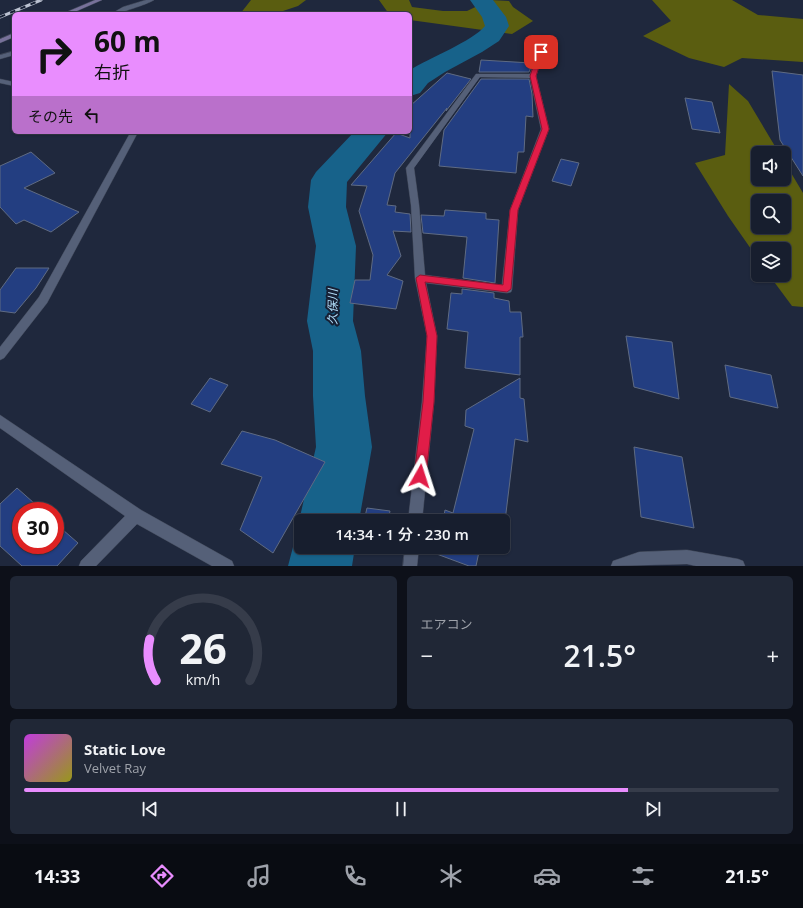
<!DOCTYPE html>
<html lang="ja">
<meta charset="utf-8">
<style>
:root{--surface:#171e2e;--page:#202736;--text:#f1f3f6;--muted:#9ea2aa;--line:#363c4a;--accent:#e98dfe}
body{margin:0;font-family:"Open Sans","Noto Sans JP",sans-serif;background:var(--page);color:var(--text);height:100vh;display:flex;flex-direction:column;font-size:15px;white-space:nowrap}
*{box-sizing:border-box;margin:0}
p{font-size:13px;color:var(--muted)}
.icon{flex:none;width:22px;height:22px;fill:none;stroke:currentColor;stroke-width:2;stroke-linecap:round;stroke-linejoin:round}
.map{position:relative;height:566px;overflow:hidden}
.side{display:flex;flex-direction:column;gap:10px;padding:10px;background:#0d1019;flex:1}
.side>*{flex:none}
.top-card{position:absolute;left:12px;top:12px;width:400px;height:122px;border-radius:6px;box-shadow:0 1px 3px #0004,0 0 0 1px var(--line);background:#e98dfe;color:#111;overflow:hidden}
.buttons{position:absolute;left:751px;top:146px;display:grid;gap:8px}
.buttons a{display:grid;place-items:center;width:40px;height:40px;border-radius:6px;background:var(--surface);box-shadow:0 1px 3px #0004,0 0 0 1px var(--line);font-size:20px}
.speed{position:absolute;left:12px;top:502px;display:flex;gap:8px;font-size:20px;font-weight:700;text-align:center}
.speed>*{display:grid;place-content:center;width:52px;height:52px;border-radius:50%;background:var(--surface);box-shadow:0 1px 3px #0004,0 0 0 1px var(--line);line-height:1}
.speed .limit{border:6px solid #d22;background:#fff;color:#111}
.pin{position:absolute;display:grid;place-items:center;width:34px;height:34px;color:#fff;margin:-17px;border-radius:8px;box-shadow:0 2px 6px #0006}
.me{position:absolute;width:44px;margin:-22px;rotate:6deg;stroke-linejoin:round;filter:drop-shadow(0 0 3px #0008)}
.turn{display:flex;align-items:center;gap:14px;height:84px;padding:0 16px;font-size:18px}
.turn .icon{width:52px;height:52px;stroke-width:2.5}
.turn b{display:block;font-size:28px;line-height:34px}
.then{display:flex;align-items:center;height:38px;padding:0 16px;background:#0003;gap:8px;font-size:15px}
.big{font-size:30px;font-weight:600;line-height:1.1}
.side .widget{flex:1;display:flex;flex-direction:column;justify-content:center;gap:6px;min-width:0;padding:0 14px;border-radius:6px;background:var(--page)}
.side .dial{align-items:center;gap:0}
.dial svg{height:104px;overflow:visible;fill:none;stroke:var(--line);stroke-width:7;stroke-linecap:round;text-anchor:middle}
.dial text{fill:var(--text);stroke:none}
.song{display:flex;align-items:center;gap:12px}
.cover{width:48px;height:48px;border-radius:6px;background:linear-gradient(135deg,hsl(290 70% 55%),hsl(60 70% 35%))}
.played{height:4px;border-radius:2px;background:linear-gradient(90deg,var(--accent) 80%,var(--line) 80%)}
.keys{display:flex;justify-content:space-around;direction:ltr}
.heat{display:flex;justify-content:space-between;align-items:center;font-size:22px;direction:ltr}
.side .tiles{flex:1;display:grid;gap:10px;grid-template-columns:1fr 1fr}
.widget:last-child{grid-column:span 2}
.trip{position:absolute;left:294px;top:514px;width:216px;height:40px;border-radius:6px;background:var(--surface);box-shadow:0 1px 3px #0004,0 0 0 1px var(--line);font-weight:600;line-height:40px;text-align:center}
.tabs{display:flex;height:64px;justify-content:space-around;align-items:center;background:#090c12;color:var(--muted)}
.tabs .icon{width:28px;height:28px}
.tabs .current{color:var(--accent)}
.tabs b{font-size:18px;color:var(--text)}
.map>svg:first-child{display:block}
.forest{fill:#5a5d10;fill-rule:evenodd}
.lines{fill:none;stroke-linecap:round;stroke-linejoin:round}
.river{fill:#17628a;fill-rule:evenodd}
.building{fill:#233e81;stroke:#5f6b83}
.minor-casing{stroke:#3e4556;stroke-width:1}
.secondary-casing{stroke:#3e4556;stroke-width:1}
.minor{fill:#556078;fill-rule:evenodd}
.secondary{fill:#77719a;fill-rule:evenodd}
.rail-casing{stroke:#bbc2d1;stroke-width:3}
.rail{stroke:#161f33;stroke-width:2;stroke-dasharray:5.5;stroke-linecap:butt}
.route{fill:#e11d48;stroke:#92132f}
.labels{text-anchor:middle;stroke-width:4;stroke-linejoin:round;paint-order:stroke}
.water-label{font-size:12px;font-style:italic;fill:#b0dbf7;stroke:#161f33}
</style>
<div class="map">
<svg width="803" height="566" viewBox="0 0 803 566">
<rect width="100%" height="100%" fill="#1f283d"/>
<path class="forest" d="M251,0H306L298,6L280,12V14H240Z
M379,0H409L412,7L443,11H467L490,0L509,1L513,7L533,21L512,34L410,20V14H389Z
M652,0H732L758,15L803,19V62L742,58L724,67L689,58L643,36L671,21Z
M729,84L748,101L779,153H758V179H784V161L803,193V307L792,306L769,275H784V249H758V259L728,216L695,163L725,155ZM758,201H784V227H758Z"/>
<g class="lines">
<path class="river" d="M470,0H493L506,17L509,26L499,41L482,52L445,72L428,83L420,93L410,96V70C429,58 473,41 485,26L482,17Z
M354,132H388L347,182L346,207L356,246L353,321L361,351L365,396L372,447L359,521H301V527L299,521L316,447L313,396V351L307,321L316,246L308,207L311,180L316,172Z
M301,527V547H355L352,566H288L293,547Z"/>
</g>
<path class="building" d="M481,60L531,63V67L529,72H479Z
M772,71L803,75V176L780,140Z
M447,73L471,79L446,111L447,108L395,173L387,205L396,206L395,212L410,214L411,232L393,231L401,256L387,275L403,281L396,309L350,303L355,280H370L373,255L359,211L367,186L351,185L396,133L410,138V106Z
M481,79H529L532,94L533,117L526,116L524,152H518L516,173L439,166L444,130Z
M685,98L712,102L720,133L692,129Z
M31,152L55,173L24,188L79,212L51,232L24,220L16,224L0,207V166Z
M561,159L579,163L571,186L552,181Z
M445,210L486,213V219L499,220L495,283L463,278L467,237L423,233L421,215L444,216Z
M16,268H49L36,288L15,313L0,311V290Z
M462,289L494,293V298L509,301L510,312H521L523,337H520V375L465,368L468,332L447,329L451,293L462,294Z
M626,336L672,342L679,399L634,387Z
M725,365L771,375L778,408L730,397Z
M210,378L228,385L210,412L191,404Z
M520,378V398L524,399L528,442L515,439L505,521H443L445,510L453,513L474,429L465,426L466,410Z
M242,431L275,440L325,462L273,553L240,530L262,477L221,464Z
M634,447L682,457L694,528L641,517Z
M17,488L43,511H21V545H55V523L78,543L57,566H22L0,546V504Z
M367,508L390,511L388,521H364Z
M436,547H480L476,566H469L434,553Z"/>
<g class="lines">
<g class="minor-casing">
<path id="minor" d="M146,0H154C148,4 118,14 111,14L123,7Z
M545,38L548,40L536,76L549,129L518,210L512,289L511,292L507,293L426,283L437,336L434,402L422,521H408L422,402L427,336L415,278L411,205L406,168L476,74H530L542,40ZM480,77L530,78L541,129L510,210L502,285L425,275L419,205L414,168Z
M14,51V55L0,59V55Z
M0,79L14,82V86L0,83Z
M124,132H135L137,134L47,303L4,358L0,360V347L39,297L129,135Z
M0,415L141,510L232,561L234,566H212L137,524L96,566H79L81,561L125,516L0,428Z
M405,547H419L417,566H403Z
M687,550L738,559L743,561L745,566H696L687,564L611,566L613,561L639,552Z"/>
</g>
<g class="secondary-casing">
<path id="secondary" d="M95,0H102L70,14H62Z
M14,33V37L0,43V39Z"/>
</g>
<use href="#minor" class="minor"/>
<use href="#secondary" class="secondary"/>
<g class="rail-casing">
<path id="rail" d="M0,17L41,0"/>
</g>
<use href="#rail" class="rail"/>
</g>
<path class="route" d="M541,51L544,52L536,76L549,129L518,210L511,289L507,292L425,282L437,336L434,402L426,476L424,481L420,482L416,481L414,476L423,402L427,336L416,278L420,275L503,285L510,210L542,129L530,76L538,52Z"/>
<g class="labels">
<g class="water-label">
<text transform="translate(333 307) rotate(-89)" y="4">久保川</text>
</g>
</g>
</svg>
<div class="buttons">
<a><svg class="icon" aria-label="sound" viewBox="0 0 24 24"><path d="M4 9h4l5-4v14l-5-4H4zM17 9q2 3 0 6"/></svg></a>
<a><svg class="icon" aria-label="search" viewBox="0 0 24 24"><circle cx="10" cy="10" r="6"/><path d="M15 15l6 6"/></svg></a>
<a><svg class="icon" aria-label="layers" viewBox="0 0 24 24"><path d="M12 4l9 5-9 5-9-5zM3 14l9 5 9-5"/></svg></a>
</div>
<div class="speed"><div class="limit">30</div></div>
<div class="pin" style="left:541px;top:52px;background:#d93025"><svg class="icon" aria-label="arrive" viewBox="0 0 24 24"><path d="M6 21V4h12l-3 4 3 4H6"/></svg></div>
<svg class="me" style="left:420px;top:476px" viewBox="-20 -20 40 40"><path d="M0-17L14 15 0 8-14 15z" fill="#e11d48" stroke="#fff" stroke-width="4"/></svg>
<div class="trip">14:34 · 1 分 · 230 m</div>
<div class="top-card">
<div class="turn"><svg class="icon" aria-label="right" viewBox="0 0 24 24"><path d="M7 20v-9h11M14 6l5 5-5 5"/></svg><div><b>60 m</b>右折</div></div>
<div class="then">その先<svg class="icon" aria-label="left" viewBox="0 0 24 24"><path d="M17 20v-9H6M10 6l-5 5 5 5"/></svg></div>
</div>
</div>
<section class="side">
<div class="tiles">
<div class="widget dial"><svg viewBox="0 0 100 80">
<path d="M14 69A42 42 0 1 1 86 69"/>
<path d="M14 69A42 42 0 0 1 9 37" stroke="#e98dfe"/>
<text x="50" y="56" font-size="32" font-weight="700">26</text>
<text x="50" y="72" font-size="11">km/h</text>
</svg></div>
<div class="widget"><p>エアコン</p>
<div class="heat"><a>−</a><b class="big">21.5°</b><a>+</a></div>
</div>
<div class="widget">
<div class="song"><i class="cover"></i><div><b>Static Love</b><p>Velvet Ray</p></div></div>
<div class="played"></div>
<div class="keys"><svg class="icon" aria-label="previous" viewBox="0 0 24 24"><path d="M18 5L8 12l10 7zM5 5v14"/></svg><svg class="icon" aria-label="pause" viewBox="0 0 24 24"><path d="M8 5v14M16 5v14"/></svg><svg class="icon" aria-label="next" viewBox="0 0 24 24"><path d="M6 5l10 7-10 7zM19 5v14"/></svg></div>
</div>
</div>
</section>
<nav class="tabs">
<b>14:33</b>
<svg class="icon current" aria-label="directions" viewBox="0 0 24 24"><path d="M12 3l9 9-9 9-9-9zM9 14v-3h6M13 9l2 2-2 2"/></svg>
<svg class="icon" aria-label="music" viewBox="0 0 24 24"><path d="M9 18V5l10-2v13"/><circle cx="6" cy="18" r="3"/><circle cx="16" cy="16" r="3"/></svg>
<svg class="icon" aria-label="phone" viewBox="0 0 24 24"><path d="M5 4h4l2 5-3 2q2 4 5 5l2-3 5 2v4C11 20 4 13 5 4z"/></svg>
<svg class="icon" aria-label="climate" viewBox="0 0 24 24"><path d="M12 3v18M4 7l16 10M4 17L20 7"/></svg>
<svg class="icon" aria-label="car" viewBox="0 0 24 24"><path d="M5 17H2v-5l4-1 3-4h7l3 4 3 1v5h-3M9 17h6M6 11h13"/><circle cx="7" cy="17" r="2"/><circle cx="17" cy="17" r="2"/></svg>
<svg class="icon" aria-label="filters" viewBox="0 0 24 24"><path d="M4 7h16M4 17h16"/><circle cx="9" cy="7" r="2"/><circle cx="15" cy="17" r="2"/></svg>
<b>21.5°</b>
</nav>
